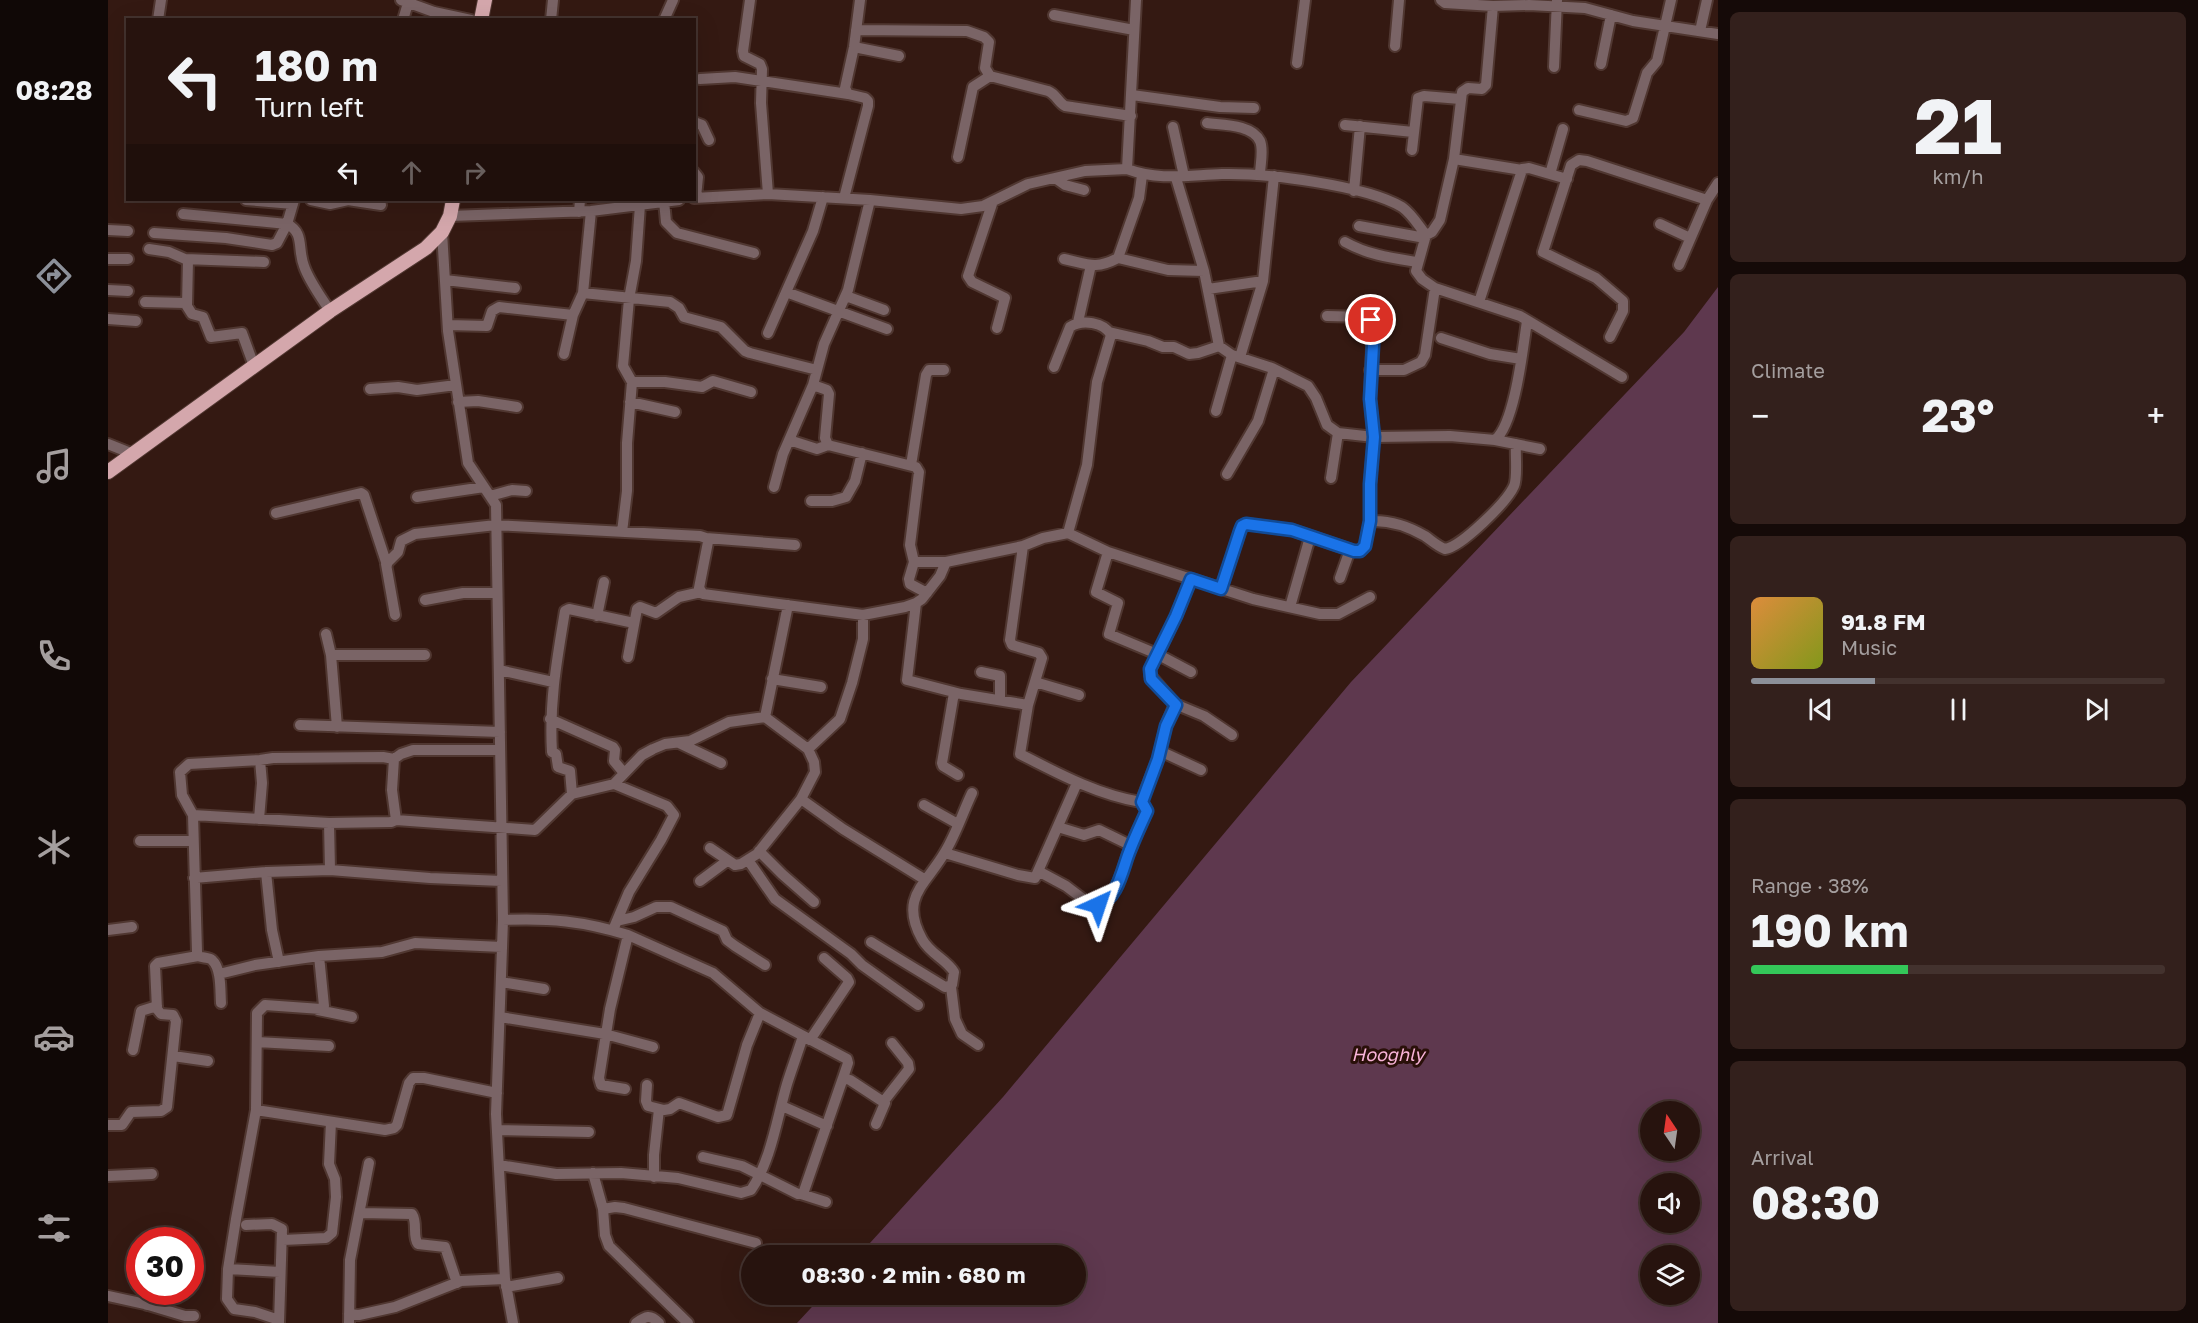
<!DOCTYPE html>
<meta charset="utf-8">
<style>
:root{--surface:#27130e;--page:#33201c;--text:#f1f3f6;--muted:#a49e9e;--line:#43322e;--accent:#8c9099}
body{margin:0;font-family:"Golos Text",sans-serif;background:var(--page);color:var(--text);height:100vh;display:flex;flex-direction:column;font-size:22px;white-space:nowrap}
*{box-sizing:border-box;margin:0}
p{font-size:20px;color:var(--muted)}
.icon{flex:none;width:33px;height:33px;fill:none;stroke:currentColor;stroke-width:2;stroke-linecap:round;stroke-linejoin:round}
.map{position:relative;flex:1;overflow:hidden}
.side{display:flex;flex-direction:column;gap:12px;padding:12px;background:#150a08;width:480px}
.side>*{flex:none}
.top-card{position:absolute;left:18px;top:18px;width:570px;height:183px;border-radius:0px;box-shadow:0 6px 24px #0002,0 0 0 2px var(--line);background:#27130e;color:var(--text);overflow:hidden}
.needle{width:39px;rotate:347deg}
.fabs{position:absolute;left:1532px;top:1101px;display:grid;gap:12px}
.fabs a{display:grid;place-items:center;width:60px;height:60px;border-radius:50%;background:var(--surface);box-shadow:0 6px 24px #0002,0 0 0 2px var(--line);font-size:30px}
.speed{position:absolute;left:18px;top:1227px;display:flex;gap:12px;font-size:30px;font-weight:700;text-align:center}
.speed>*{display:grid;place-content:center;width:78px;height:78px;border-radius:50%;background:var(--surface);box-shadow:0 6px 24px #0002,0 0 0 2px var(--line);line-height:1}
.speed .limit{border:9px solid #d22;background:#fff;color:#111}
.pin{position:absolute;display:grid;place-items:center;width:51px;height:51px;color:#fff;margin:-26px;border:3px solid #fff;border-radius:50%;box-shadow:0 2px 6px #0007}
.me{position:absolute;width:66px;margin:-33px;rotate:42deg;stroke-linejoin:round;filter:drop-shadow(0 0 4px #0008)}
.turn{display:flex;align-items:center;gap:21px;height:126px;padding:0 30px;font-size:27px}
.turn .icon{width:78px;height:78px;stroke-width:2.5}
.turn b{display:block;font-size:42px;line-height:51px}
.lanes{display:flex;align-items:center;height:57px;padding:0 30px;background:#0003;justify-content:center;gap:30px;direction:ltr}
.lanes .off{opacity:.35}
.big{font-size:45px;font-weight:700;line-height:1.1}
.side .widget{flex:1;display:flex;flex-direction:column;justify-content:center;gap:9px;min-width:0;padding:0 21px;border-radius:9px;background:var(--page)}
.side .dial{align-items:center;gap:0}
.dial b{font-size:78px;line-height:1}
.song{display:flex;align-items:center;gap:18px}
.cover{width:72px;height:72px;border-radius:9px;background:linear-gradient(135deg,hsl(30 70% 55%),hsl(70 70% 35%))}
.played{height:6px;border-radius:3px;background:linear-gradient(90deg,var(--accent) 30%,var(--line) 30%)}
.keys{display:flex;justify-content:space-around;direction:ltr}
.heat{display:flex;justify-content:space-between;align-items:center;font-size:33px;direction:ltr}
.charge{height:9px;border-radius:4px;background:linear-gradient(90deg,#34c759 38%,var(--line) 0)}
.trip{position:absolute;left:633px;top:1245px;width:345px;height:60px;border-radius:30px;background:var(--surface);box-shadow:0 6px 24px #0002,0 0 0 2px var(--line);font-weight:700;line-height:60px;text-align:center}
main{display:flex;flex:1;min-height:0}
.dock{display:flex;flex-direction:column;width:108px;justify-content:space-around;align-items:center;background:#100806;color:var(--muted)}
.dock .icon{width:42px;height:42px}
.dock .current{color:var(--accent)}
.dock b{font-size:27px;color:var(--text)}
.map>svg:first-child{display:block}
.water{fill:#5e384e;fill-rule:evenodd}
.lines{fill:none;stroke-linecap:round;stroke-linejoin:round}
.minor-casing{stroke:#503731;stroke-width:14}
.major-casing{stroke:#503731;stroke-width:16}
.minor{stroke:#7a6466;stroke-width:10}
.major{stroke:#d4a7ac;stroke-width:14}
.route-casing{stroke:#114b97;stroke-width:15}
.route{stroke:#1a73e8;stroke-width:10}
.labels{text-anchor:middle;stroke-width:6;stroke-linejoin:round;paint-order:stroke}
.water-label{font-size:18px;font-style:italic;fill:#f8b3d8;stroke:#2a1009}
</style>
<main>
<nav class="dock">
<b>08:28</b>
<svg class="icon current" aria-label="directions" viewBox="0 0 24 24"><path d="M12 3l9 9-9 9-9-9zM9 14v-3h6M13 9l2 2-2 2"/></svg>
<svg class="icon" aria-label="music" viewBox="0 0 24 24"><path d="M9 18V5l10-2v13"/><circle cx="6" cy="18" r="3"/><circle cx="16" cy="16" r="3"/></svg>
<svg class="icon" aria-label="phone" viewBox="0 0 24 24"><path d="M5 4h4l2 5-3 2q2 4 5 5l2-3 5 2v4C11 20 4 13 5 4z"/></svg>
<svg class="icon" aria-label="climate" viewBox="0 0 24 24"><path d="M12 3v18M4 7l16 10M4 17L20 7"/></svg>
<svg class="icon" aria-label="car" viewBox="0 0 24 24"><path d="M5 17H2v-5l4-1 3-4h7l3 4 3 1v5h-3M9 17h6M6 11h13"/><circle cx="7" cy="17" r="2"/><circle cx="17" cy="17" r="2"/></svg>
<svg class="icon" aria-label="filters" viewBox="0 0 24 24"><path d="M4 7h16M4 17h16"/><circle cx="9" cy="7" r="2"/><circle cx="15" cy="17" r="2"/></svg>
</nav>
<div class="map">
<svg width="1610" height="1323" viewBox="0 0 1610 1323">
<rect width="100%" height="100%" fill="#341912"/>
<path class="water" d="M1610,287V1323H689L715,1295L968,1294V1256L751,1255L895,1097L1243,682L1576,332ZM1542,1112H1581V1150H1542ZM1542,1184H1581V1222H1542ZM1542,1256H1581V1294H1542Z"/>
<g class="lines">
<g class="minor-casing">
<path id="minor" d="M293,0L326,12L363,20
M642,0L635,51L636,56L652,64L654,69L653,103L660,194
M1333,0L1337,3L1385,6L1421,5L1477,8L1525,21L1610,34
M1385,6L1378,85L1374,89L1360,88L1354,92L1346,159L1332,220L1324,232L1318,235L1308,271L1314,279L1327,288L1412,316L1514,377
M946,15L1026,30
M50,20L53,0
M295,20L300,3
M443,20L445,0
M556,20L565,0
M748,30L859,31L876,37L881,42L877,68L882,76L940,91C948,94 950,102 957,106L1023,116
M1592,31L1599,0
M1287,46L1291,0
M746,47L791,56
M1189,63L1197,0
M1493,64L1503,15
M1446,67L1449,0
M592,79L627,77L740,94
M1024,95L1112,107L1146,108
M1471,110L1518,121L1525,118L1539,73L1549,61L1563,0
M586,122L594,125L601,140
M1099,123C1114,125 1144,124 1152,141C1156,150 1152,165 1152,175
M1237,125L1305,132
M1065,127L1076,176
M1304,150L1310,98L1316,96L1352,99
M850,157L865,87L882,76
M1346,159L1414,170L1371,302
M1019,169C1051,181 1081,175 1114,174C1157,173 1257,185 1294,207C1304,214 1310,225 1318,235
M1414,169L1421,168L1459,179
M586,172L590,177L588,197
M1442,174L1455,129
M947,178L957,185L976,190
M1068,178L1096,271L1111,346L1124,355L1164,368L1200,386L1208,398L1219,425L1230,433L1266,437L1342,436L1387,440C1407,424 1415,347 1419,321
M1246,191L1252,126
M586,198L660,194L762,200L853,209L875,206L920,184L977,171L1019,169L1028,0
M736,198L760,106V101L757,98L740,94L737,88L746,47L752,0
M138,200L185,204
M203,200L222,204L240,200L273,205
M556,201L558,222L569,233L646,253
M885,201L860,276L864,282L897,298L889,328
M471,212L472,200
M75,214L179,224C197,233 189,248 196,266C201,281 213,297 222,311
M342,216L483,211L571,200
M1552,224L1582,238
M1251,226L1317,238
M0,230L20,231
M334,232L340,331L360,463L388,505L395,920L388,1114L397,1279L405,1323
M46,233L118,238L164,245L169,243L179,224L186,200
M1237,242C1260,255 1284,258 1309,262
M41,249L61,252L77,259L156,262
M1010,258L1031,198L1034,175
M0,259H20
M956,259C980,264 987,270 1010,258L1060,270L1096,271
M1571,265L1599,200L1610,183
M337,280L407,288
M1100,289L1155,281
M0,290L20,291
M678,292L779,329
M475,293L562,302L571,308L576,317L613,327L637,351L642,353L709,370
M738,296L776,310
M37,302L77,303L84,314L95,317L103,337L134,333L146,366
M79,306L80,260
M0,319L28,321
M970,322L983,265
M340,325L379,326L384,311L391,307L465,315
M1001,332L1040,341L1055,347H1066L1081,354L1090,353L1111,346
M660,333L705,231L715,197
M1502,337L1515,311V301L1488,278L1435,252L1463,165L1471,160L1479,161L1599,200
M1333,338L1382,354L1413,359
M456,354L465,315L475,293L483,211
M1132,357L1155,281L1166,176
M946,367L962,327C974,319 996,322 1003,335L989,382L979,465L960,533
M1262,370H1296L1313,362L1317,355L1327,288
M524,382H557L594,387L605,381L643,392
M705,385L719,390L721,394L717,438L720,445L808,467L811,472L802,545L806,562H838
M262,389L290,387L309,390L348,385
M350,402L370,401L409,407
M522,402L567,412
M1108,411L1124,355
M681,440L709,449L720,445
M1387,440L1432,449
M0,444L25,454
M803,465L818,375L821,370H836
M1119,474L1150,421L1166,369
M1223,478L1230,433
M666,487L675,454L705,385L716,344L740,290L762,200
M382,496L404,490L418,491
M309,497L376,487
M703,501H724L738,497L747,481L754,453
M168,513L253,493L256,495L279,565
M1262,521C1282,520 1300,526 1317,536C1323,540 1329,546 1337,549C1353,547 1399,502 1406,486C1410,477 1407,455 1408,444
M514,532L519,491V443L524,382L515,366L521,299L528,261L532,205
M598,538L687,545
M915,546L902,640L904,645L931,653L934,658L920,705L912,754C951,774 990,795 1033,802L1050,759L1058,726L1067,704
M1000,552L1145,599L1212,614H1230L1262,597
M806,562L801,579L802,584L819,593
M1232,578L1242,550
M1083,579L1068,616L1042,670V675L1067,704L1096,716L1124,735
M1113,589L1132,531L1134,526L1138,524L1184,530L1246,551H1252L1257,546L1262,521V484L1266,437L1262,399L1265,323L1257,317L1219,316
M317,600L355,593H389
M808,603L799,680L853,694L920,705
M1182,607L1202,537
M287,615L278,564L290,552L293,541L307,534L388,525L592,536L598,538L600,542L591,588L595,594L755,615L797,607L808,603L814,599L832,576L838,562L915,546L935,538L960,533L1000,552L988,592L1010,603L1001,634L1049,654L1083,672
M489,616L496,582
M218,634L223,655L229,727
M223,655H317
M520,657L529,609L532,607L548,613L571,597L593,592
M391,670L445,682
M873,672L892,676V700
M664,679L713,687
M927,682L971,695
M846,693L834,763L835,766L850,775
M657,717L680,605
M442,719L505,747L507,750L506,761L516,773
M192,725L392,732
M571,743L613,763
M700,749L732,719L744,683L755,639V615
M1052,751L1093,770
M286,759L284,790L288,820
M506,784L534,755L545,749L557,744L582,741L621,722L657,717
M464,794L462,771L450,767L448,754L444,752C441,703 449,659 457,611L461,609L526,623
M693,799L735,829L816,879
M816,805L850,824
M85,815L221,823L283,822L288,820L427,830L464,794L506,784L559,806L566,815L553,840L521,892L505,930
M151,819L154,783L152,760
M221,823L222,870
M950,827L976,835L991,830L1024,846
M32,841H85
M602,848L627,865L633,864L649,854L693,799L707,772L706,762L700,749L657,717
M651,851L674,874L706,902
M837,853L910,875L927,878L969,783
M640,860L667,899L743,954L754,965L810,1005
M930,871L958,886L979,902L995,904C1010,889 1014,873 1020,854C1025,839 1033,825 1039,811L1033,802
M86,878L158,872
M592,881L619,861
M395,920C441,918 475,921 520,935L605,973L652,1013L739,1059L740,1063L735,1078L742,1080L777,1103L768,1124
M509,921L526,917L548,907H563L615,931L619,940L627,946L657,965
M0,930L24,927
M763,942L837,987L844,985L846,972C838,959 822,954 814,939C791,897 818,885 837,852C848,834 855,812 864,793
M171,962L164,930L158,872L222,870L322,878L394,881
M111,974L147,965L211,956L274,952L307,943L394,947
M393,982L436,989
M843,987L847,1019L854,1034L870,1045
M113,1003C112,992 114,969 104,960C101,957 94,958 90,956L89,952L85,815L74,795L72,772L81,764L152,760L165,758L275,757L286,759L293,754L305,750H392
M210,1010L244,1017
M392,1017L497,1034L545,1047
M702,1040L741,982L739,978L716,958
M149,1042L221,1046
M25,1050L33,1011L49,1006
M65,1056L100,1061
M539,1085L538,1101L540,1106L556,1110L562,1109L571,1103L610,1117L619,1115L639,1045L652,1013
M517,1089L493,1085L491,1078L502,1009L520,935
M776,1101L801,1069L800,1063L784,1043
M674,1106L719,1126
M148,1110L277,1130L286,1128L289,1125L301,1083L305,1078H316L389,1093
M0,1125H14L23,1112L53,1111L59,1107L68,1021L65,1015L53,1014L49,1009L47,966L50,963L90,956
M389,1130L481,1132
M595,1157L634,1166L690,1194H693L696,1191L735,1078
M391,1165L448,1174L513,1173L570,1178L633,1193L643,1190C663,1161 669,1118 679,1084C684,1068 690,1052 695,1036
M485,1173L495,1209L497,1235L501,1246L580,1323
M0,1176L44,1174
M546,1177V1155L551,1109
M693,1194L718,1202
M495,1209L507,1207L516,1208L648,1243
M252,1213L304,1214C310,1223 304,1236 310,1244L337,1247L349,1283
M138,1225L164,1224L174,1229L171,1323
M52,1240L53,1237
M175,1240L218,1238L224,1233L228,1197L227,1179L221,1164L223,1122
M120,1269L172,1272
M398,1287L450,1278
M0,1296L37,1304L77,1316H86
M39,1305L42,1292
M241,1314L251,1315L287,1307L353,1281L397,1279
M171,1320L147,1312L126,1309L119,1299L120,1269L128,1219L148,1110L149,1013L157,1005L213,1009L216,1006L211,956
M241,1323L242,1260L261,1163
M528,1323C538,1316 542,1314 551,1323"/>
</g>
<g class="major-casing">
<path id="major" d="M373,20L377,0
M0,472L222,311L318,248L334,232L342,216L345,200"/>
</g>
<use href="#minor" class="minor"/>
<use href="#major" class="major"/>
</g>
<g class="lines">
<g class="route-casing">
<path id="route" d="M990,905C1010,900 1015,866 1022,850C1027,837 1033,824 1039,811L1034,802L1050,759L1058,726L1068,705L1043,679L1042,669L1068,616L1083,579L1113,589L1132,531L1134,526L1138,524L1184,530L1246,551H1252L1257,546L1262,521V484L1266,437L1262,399L1266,327L1263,320"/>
</g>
<use href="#route" class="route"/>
</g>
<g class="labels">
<g class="water-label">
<text x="1280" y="1061">Hooghly</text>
</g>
</g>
</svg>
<div class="fabs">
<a><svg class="needle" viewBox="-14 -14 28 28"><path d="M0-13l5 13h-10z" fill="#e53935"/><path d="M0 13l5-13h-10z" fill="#a49e9e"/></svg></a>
<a><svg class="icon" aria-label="sound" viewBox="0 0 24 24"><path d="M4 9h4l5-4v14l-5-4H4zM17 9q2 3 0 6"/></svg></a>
<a><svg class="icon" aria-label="layers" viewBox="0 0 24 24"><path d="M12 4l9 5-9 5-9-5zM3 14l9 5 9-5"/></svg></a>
</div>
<div class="speed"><div class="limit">30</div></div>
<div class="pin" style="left:1263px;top:320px;background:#d93025"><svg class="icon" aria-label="arrive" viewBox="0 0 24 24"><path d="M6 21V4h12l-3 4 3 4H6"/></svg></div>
<svg class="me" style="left:990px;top:905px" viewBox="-20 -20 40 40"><path d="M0-17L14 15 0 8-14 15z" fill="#1a73e8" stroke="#fff" stroke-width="4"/></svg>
<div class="trip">08:30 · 2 min · 680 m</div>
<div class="top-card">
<div class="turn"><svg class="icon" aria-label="left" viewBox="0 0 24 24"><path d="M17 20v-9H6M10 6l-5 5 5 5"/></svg><div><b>180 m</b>Turn left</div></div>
<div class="lanes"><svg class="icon" aria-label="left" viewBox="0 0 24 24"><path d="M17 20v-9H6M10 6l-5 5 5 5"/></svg><svg class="icon off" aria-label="ahead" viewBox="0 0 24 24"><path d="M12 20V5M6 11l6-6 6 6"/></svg><svg class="icon off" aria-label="right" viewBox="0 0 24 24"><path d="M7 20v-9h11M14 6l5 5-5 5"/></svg></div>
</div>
</div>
<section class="side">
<div class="widget dial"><b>21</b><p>km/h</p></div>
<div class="widget"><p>Climate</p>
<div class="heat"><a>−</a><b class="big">23°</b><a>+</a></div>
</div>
<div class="widget">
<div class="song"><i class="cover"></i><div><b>91.8 FM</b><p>Music</p></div></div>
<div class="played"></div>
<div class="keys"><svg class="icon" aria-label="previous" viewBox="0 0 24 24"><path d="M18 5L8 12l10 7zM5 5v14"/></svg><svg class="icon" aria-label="pause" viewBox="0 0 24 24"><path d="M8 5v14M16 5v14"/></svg><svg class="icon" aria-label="next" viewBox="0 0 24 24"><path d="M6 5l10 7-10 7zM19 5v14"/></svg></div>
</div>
<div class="widget"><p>Range · 38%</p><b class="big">190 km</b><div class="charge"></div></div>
<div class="widget"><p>Arrival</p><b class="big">08:30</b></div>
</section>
</main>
